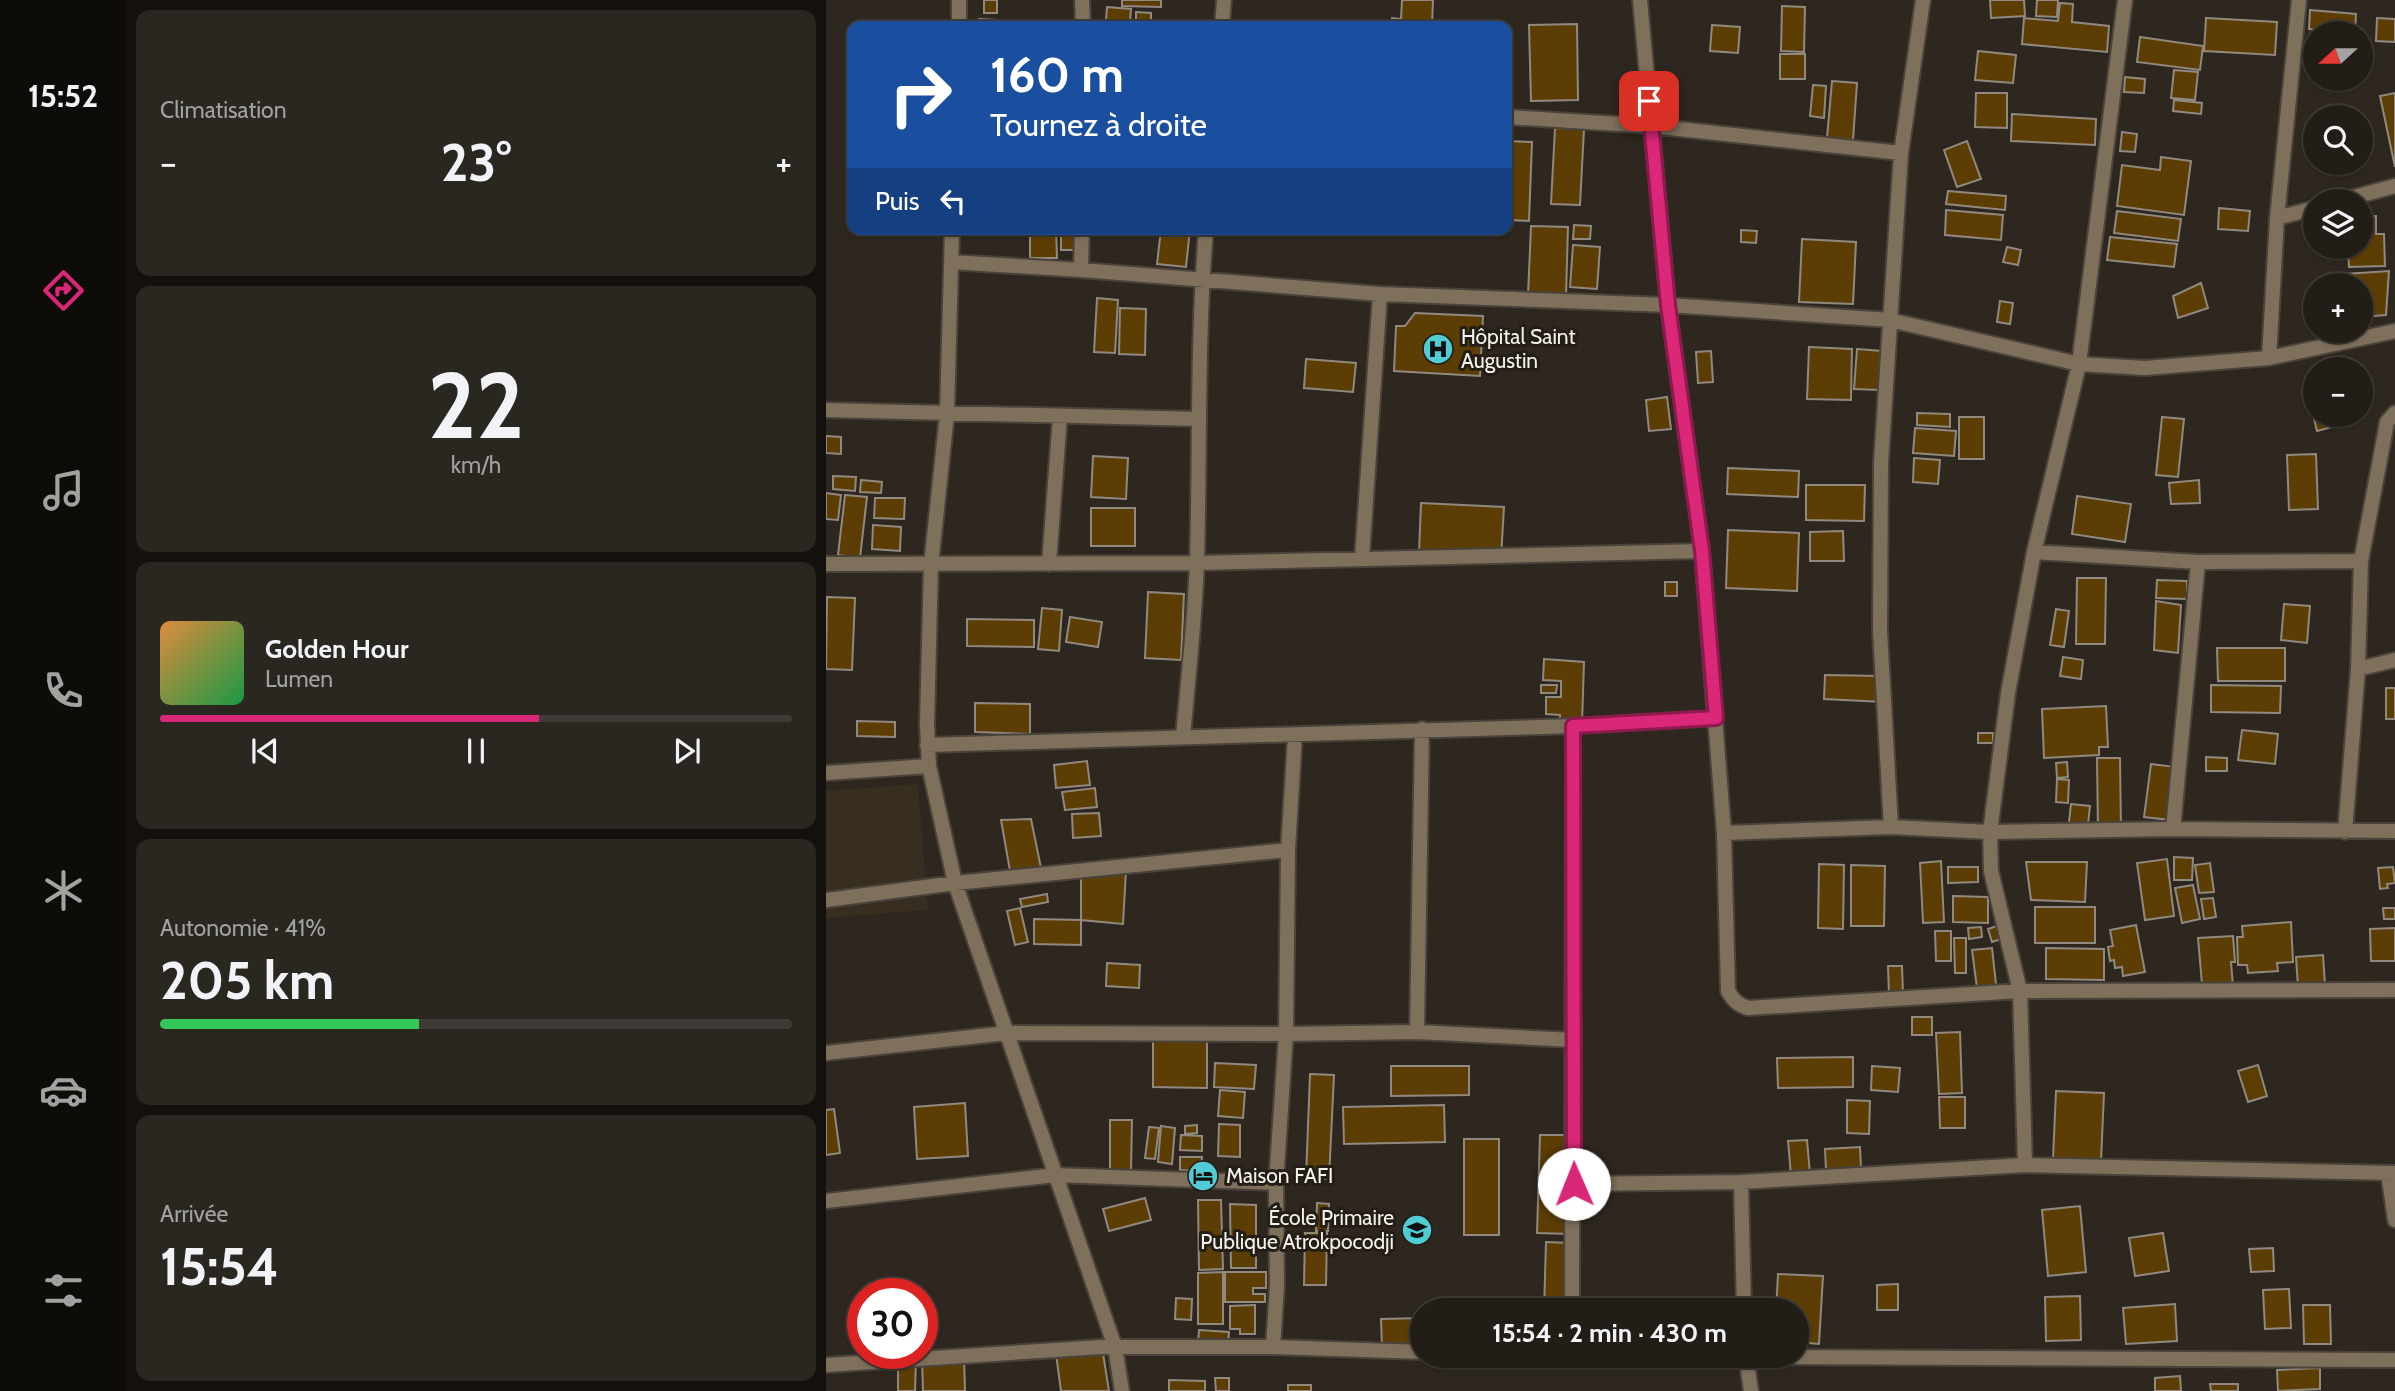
<!DOCTYPE html>
<html lang="fr">
<meta charset="utf-8">
<style>
:root{--surface:#221d17;--page:#2a2620;--text:#f1f3f6;--muted:#a2a2a1;--line:#3f3b36;--accent:#db2777}
body{margin:0;font-family:Cabin,sans-serif;background:var(--page);color:var(--text);height:100vh;display:flex;flex-direction:column;font-size:26px;white-space:nowrap}
*{box-sizing:border-box;margin:0}
p{font-size:23px;color:var(--muted)}
.icon{flex:none;width:38px;height:38px;fill:none;stroke:currentColor;stroke-width:2;stroke-linecap:round;stroke-linejoin:round}
.map{position:relative;flex:1;overflow:hidden}
.drawer{display:flex;flex-direction:column;gap:10px;padding:10px;background:#13100d;width:700px}
.drawer>*{flex:none}
.banner{position:absolute;left:21px;top:21px;width:665px;height:214px;border-radius:14px;box-shadow:0 2px 5px #0004,0 0 0 2px var(--line);background:#1a4fa0;color:#fff;overflow:hidden}
.needle{width:46px;rotate:249deg}
.tools{position:absolute;left:1477px;top:21px;display:grid;gap:14px}
.tools a{display:grid;place-items:center;width:70px;height:70px;border-radius:50%;background:var(--surface);box-shadow:0 2px 5px #0004,0 0 0 2px var(--line);font-size:35px}
.speed{position:absolute;left:21px;top:1278px;display:flex;gap:14px;font-size:35px;font-weight:700;text-align:center}
.speed>*{display:grid;place-content:center;width:91px;height:91px;border-radius:50%;background:var(--surface);box-shadow:0 2px 5px #0004,0 0 0 2px var(--line);line-height:1}
.speed .limit{border:10px solid #d22;background:#fff;color:#111}
.pin{position:absolute;display:grid;place-items:center;width:60px;height:60px;color:#fff;margin:-30px;border-radius:14px;box-shadow:0 4px 10px #0006}
.me{position:absolute;width:77px;margin:-38px;rotate:359deg;stroke-linejoin:round;filter:drop-shadow(0 0 5px #0008)}
.turn{display:flex;align-items:center;gap:24px;height:147px;padding:0 28px;font-size:32px}
.turn .icon{width:91px;height:91px;stroke-width:2.5}
.turn b{display:block;font-size:49px;line-height:60px}
.then{display:flex;align-items:center;height:66px;padding:0 28px;background:#0003;gap:14px;font-size:26px}
.big{font-size:52px;font-weight:700;line-height:1.1}
.drawer .widget{flex:1;display:flex;flex-direction:column;justify-content:center;gap:10px;min-width:0;padding:0 24px;border-radius:14px;background:var(--page)}
.drawer .dial{align-items:center;gap:0}
.dial b{font-size:91px;line-height:1}
.song{display:flex;align-items:center;gap:21px}
.cover{width:84px;height:84px;border-radius:10px;background:linear-gradient(135deg,hsl(30 70% 55%),hsl(140 70% 35%))}
.played{height:7px;border-radius:4px;background:linear-gradient(90deg,var(--accent) 60%,var(--line) 60%)}
.keys{display:flex;justify-content:space-around;direction:ltr}
.heat{display:flex;justify-content:space-between;align-items:center;font-size:38px;direction:ltr}
.charge{height:10px;border-radius:5px;background:linear-gradient(90deg,#34c759 41%,var(--line) 0)}
.trip{position:absolute;left:584px;top:1298px;width:399px;height:70px;border-radius:35px;background:var(--surface);box-shadow:0 2px 5px #0004,0 0 0 2px var(--line);font-weight:700;line-height:70px;text-align:center}
main{display:flex;flex:1;min-height:0}
.menu{display:flex;flex-direction:column;width:126px;justify-content:space-around;align-items:center;background:#0e0c09;color:var(--muted)}
.menu .icon{width:49px;height:49px}
.menu .active{color:var(--accent)}
.menu b{font-size:32px;color:var(--text)}
.map>svg:first-child{display:block}
.built{fill:#372e20}
.building{fill:#5c3e04;stroke:#91897f;stroke-width:2}
.lines{fill:none;stroke-linecap:round;stroke-linejoin:round}
.minor-casing{stroke:#49433c;stroke-width:18}
.minor{stroke:#7e705b;stroke-width:14}
.route-casing{stroke:#8e194d;stroke-width:18}
.route{stroke:#db2777;stroke-width:12}
.labels{text-anchor:middle;stroke-width:6;stroke-linejoin:round;paint-order:stroke}
.poi-label{font-size:21px;fill:#f5f1ec;stroke:#241e16;text-anchor:start}
</style>
<main>
<nav class="menu">
<b>15:52</b>
<svg class="icon active" aria-label="directions" viewBox="0 0 24 24"><path d="M12 3l9 9-9 9-9-9zM9 14v-3h6M13 9l2 2-2 2"/></svg>
<svg class="icon" aria-label="music" viewBox="0 0 24 24"><path d="M9 18V5l10-2v13"/><circle cx="6" cy="18" r="3"/><circle cx="16" cy="16" r="3"/></svg>
<svg class="icon" aria-label="phone" viewBox="0 0 24 24"><path d="M5 4h4l2 5-3 2q2 4 5 5l2-3 5 2v4C11 20 4 13 5 4z"/></svg>
<svg class="icon" aria-label="climate" viewBox="0 0 24 24"><path d="M12 3v18M4 7l16 10M4 17L20 7"/></svg>
<svg class="icon" aria-label="car" viewBox="0 0 24 24"><path d="M5 17H2v-5l4-1 3-4h7l3 4 3 1v5h-3M9 17h6M6 11h13"/><circle cx="7" cy="17" r="2"/><circle cx="17" cy="17" r="2"/></svg>
<svg class="icon" aria-label="filters" viewBox="0 0 24 24"><path d="M4 7h16M4 17h16"/><circle cx="9" cy="7" r="2"/><circle cx="15" cy="17" r="2"/></svg>
</nav>
<section class="drawer">
<div class="widget"><p>Climatisation</p>
<div class="heat"><a>−</a><b class="big">23°</b><a>+</a></div>
</div>
<div class="widget dial"><b>22</b><p>km/h</p></div>
<div class="widget">
<div class="song"><i class="cover"></i><div><b>Golden Hour</b><p>Lumen</p></div></div>
<div class="played"></div>
<div class="keys"><svg class="icon" aria-label="previous" viewBox="0 0 24 24"><path d="M18 5L8 12l10 7zM5 5v14"/></svg><svg class="icon" aria-label="pause" viewBox="0 0 24 24"><path d="M8 5v14M16 5v14"/></svg><svg class="icon" aria-label="next" viewBox="0 0 24 24"><path d="M6 5l10 7-10 7zM19 5v14"/></svg></div>
</div>
<div class="widget"><p>Autonomie · 41%</p><b class="big">205 km</b><div class="charge"></div></div>
<div class="widget"><p>Arrivée</p><b class="big">15:54</b></div>
</section>
<div class="map">
<svg width="1569" height="1391" viewBox="0 0 1569 1391">
<rect width="100%" height="100%" fill="#2d271f"/>
<path class="built" d="M92,784L102,910L0,918V791Z"/>
<path class="building" d="M158,0H171V13H158Z
M296,0H335V7L296,6Z
M576,0H607L606,26H565L566,18L575,19Z
M1164,0H1198L1199,16L1165,18Z
M1211,0H1232L1231,17L1210,16Z
M1234,3L1247,4L1246,22L1283,26L1281,52L1196,44L1198,18L1232,21Z
M956,6L979,7L978,52L955,51Z
M281,7L305,9L304,22L280,20Z
M1484,10L1530,14L1529,33H1493V30L1483,29Z
M310,12L325,13V26H310Z
M1380,18L1451,22L1449,55L1378,51Z
M1551,18L1569,19V42L1550,41Z
M153,19L189,21V26H152Z
M633,22L634,26H614V23Z
M751,24L752,100L705,101L703,25Z
M886,25L914,27L912,53L884,51Z
M1314,37L1377,46L1374,70L1311,62Z
M1152,51L1190,55L1187,83L1149,80Z
M954,54H979V79H954Z
M1348,70L1372,72L1369,100L1345,98Z
M1299,77L1319,79L1318,93L1298,92Z
M1006,81L1031,83L1027,140L1001,138Z
M987,85L1000,86L998,118L984,116Z
M1150,93H1181V128L1149,127Z
M1569,93V167L1554,96Z
M1348,100L1376,103L1375,114L1347,111Z
M1186,114L1270,119L1269,145L1185,141Z
M729,128L758,129L754,205L725,204Z
M1296,132L1311,134L1309,152L1294,151Z
M681,141L706,142L703,221L681,220Z
M1141,141L1155,179L1131,187L1118,150Z
M26,146V180H23Z
M1335,157L1365,161L1358,215L1291,206L1296,165L1334,170Z
M1122,191L1180,196L1179,210L1120,204Z
M1393,208L1424,211L1422,231L1392,229Z
M1120,210L1177,215L1175,240L1119,235Z
M1291,211L1355,219L1352,241L1288,233Z
M1550,216V234H1558L1559,266L1523,267L1522,247H1535V217Z
M748,225L765,226L764,239H747Z
M705,226L742,227L740,296L702,295Z
M204,229H230L231,258H204Z
M235,229H250V250H235Z
M335,229H364L360,267L331,264Z
M915,230L931,231L930,243L915,242Z
M1284,237L1351,244L1348,267L1281,260Z
M976,239L1030,242L1027,304L973,302Z
M747,245L774,247L771,289L744,287Z
M1181,247L1195,250L1192,265L1177,262Z
M1563,271L1560,315L1535,317V285H1504V275Z
M1375,283L1382,308L1352,318L1347,296Z
M271,298L292,300L289,353L268,352Z
M1174,301L1187,303L1184,324L1171,322Z
M294,308L320,309L319,355L293,354Z
M589,313L657,316L654,376L568,371L570,326H579Z
M983,347L1026,349L1025,400L981,399Z
M1031,349L1056,351L1054,390L1028,389Z
M885,351L887,382L872,383L870,352Z
M480,359L530,363L527,392L478,388Z
M1489,388V415H1515L1517,424L1491,431L1481,390Z
M841,397L845,429L823,431L820,400Z
M1091,413L1124,414V427L1091,425Z
M1133,417H1158V459H1133Z
M1336,417L1358,419L1352,477L1330,475Z
M1089,428L1130,431L1128,456L1087,453Z
M0,436L15,437V454L0,453Z
M1490,454L1492,509L1463,510L1461,455Z
M267,456L302,458L300,499L265,497Z
M1088,458L1114,460L1112,484L1087,482Z
M902,468L973,471L972,497L901,494Z
M7,476L30,477L29,491L7,489Z
M35,480L56,482L55,493L34,492Z
M1373,480L1374,503L1345,504L1343,483Z
M980,485H1039L1038,521L980,520Z
M0,493L15,495L12,520L0,519Z
M19,495L41,497L34,558L12,555Z
M1251,496L1305,504L1299,542L1246,534Z
M49,498H79L78,519L48,518Z
M595,503L678,507L675,558L593,553Z
M265,508H309V546H265Z
M47,525L75,527L74,551L46,549Z
M902,530L973,533L971,591L900,588Z
M1017,531L1018,561H984V532Z
M1251,578H1280L1279,644H1250Z
M1331,580L1361,581V599L1330,598Z
M839,582H851V596H839Z
M322,592L358,594L355,660L319,658Z
M1,597L29,598L26,670L0,669Z
M1330,601L1355,605L1352,653L1328,650Z
M1458,604L1484,606L1481,643L1455,640Z
M216,608L236,610L233,651L212,649Z
M1230,609L1243,611L1238,647L1224,645Z
M244,617L276,622L272,647L240,642Z
M141,619L208,620V647L141,646Z
M1391,648H1459V681H1392Z
M1237,657L1257,660L1255,679L1234,676Z
M718,659L758,662L756,724L734,723V715L720,714V697H735V681L717,680Z
M999,675L1055,676L1057,702L998,699Z
M715,685H731L730,693H715Z
M1385,685L1455,686L1454,713L1385,712Z
M1560,688H1569V719H1560Z
M149,703L204,704V734L149,732Z
M1280,706L1282,747H1273V755L1218,758L1216,709Z
M31,721L69,722V737L31,736Z
M1416,730L1452,734L1449,764L1412,760Z
M1152,733H1167V743H1152Z
M1380,757L1401,758V771H1380Z
M1271,758H1294L1295,832H1272Z
M261,761L264,785L230,788L228,765Z
M1241,762L1242,777L1231,778L1230,763Z
M1325,764L1350,767L1344,820L1318,817Z
M1231,779L1243,780L1242,803L1230,802Z
M269,788L271,807L239,810L236,792Z
M1245,804L1264,806L1261,833L1242,831Z
M273,813L275,836L247,838L246,814Z
M205,819L215,868L184,871L175,820Z
M1348,857L1367,858L1366,880H1348Z
M1341,859L1348,916L1319,920L1311,863Z
M1115,861L1118,922L1097,923L1094,863Z
M1200,862H1261L1259,902L1205,900Z
M1384,863L1388,892L1373,893L1369,865Z
M993,864L1018,865L1017,929L992,928Z
M1025,865L1059,866L1058,926H1025Z
M1122,867H1152V882L1122,883Z
M1567,867L1569,883L1561,884L1562,888L1554,889L1552,868Z
M300,871L297,924L255,920V874Z
M1367,885L1374,919L1356,923L1349,888Z
M221,894L222,902L196,907L194,899Z
M1127,896L1162,897V923L1127,922Z
M1387,898L1390,917L1378,919L1375,899Z
M1209,907H1269V943H1209Z
M194,908L202,942L189,945L181,911Z
M1557,908H1569V919H1558Z
M208,919L255,920V945L208,944Z
M1465,922L1467,962L1451,963L1452,971L1422,973L1421,965H1412L1411,937H1417L1416,926Z
M1174,925L1178,938L1166,942L1162,929Z
M1310,925L1319,972L1297,976L1296,967L1289,968L1288,960L1284,961L1282,947L1287,946L1284,930Z
M1155,927L1156,937L1143,939L1142,928Z
M1569,928V961H1545L1544,929Z
M1109,931H1125V961H1110Z
M1407,936L1409,962H1405L1407,986L1388,988V983L1376,984L1372,938Z
M1128,938H1140V973H1129Z
M1166,948L1171,993L1152,996L1146,950Z
M1220,948L1278,949V980L1220,979Z
M1497,955L1499,985L1472,987L1470,957Z
M281,963L314,965L313,988L280,986Z
M1062,966H1076L1077,994L1063,995Z
M1086,1017H1106V1035H1086Z
M1134,1032L1136,1093L1113,1094L1110,1033Z
M327,1038H381V1088L327,1087Z
M1027,1057V1087L952,1088L951,1058Z
M389,1063L430,1065L428,1089L388,1087Z
M1432,1065L1441,1096L1422,1102L1412,1071Z
M565,1066H643V1095L565,1096Z
M1046,1066L1074,1068L1072,1092L1045,1090Z
M484,1074L508,1075L503,1179L480,1177Z
M394,1090L419,1092L417,1118L392,1116Z
M1230,1091L1278,1093L1275,1161L1227,1159Z
M1113,1097H1139V1128H1114Z
M1021,1100L1044,1101L1043,1134L1021,1133Z
M139,1103L142,1156L91,1159L88,1107Z
M618,1105L619,1142L518,1144L517,1107Z
M8,1109L14,1153L0,1155V1110Z
M284,1120H306L305,1171H284Z
M393,1124L414,1125V1157L392,1156Z
M371,1125V1133L359,1134V1126Z
M335,1126L349,1128L346,1164L332,1162Z
M323,1127L333,1128L329,1159L319,1158Z
M355,1135L376,1136V1151L354,1150Z
M714,1135H746L744,1234L711,1233Z
M638,1139H673V1235H638Z
M981,1140L984,1174L965,1175L962,1141Z
M1034,1147L1035,1168L1000,1170L999,1149Z
M354,1157H376L375,1171L354,1170Z
M319,1198L325,1220L283,1231L277,1209Z
M372,1200H395L397,1269L373,1270Z
M491,1203L503,1204L502,1231H490Z
M404,1204L430,1205V1268H405Z
M1254,1206L1260,1272L1222,1276L1216,1210Z
M479,1233H501L500,1285H478Z
M1337,1233L1343,1271L1309,1276L1303,1238Z
M720,1242L745,1243L743,1311H718Z
M1447,1248L1448,1271L1425,1272L1423,1249Z
M397,1272V1324H372V1273Z
M399,1272H440V1288H427V1294H439V1302H399Z
M952,1274L997,1276L993,1344L971,1342V1311H950Z
M1072,1284V1310H1051V1285Z
M1463,1289L1465,1328L1439,1329L1437,1290Z
M1254,1296L1255,1340L1220,1341L1219,1297Z
M350,1298L366,1299L365,1320L349,1319Z
M1349,1304L1351,1341L1300,1344L1297,1308Z
M429,1305V1334H414V1329H404V1306Z
M1477,1305H1504L1505,1344H1478Z
M597,1318V1346L556,1347L555,1319Z
M373,1330L403,1332L402,1345L372,1343Z
M276,1347L283,1391H235L230,1354Z
M138,1358L139,1391H97L96,1360Z
M90,1360L89,1391H72V1366Z
M1494,1368V1389L1452,1391L1451,1370Z
M1354,1376L1355,1391H1329V1378Z
M389,1378H403V1391H390Z
M343,1380L379,1381V1391H343Z
M1384,1384H1412V1391H1385Z
M462,1385H485V1391H462Z"/>
<g class="lines">
<g class="minor-casing">
<path id="minor" d="M256,0L257,26
M814,0L842,305L876,551L898,833L902,991C907,1000 912,1005 922,1008L1194,991L1569,990
M133,26V0
M396,26L398,0
M681,117L825,126L1075,153
M1513,201L1569,186
M1451,218L1489,208
M126,229L121,414L105,565L101,724L103,766L129,883L289,1347L296,1391
M125,262L255,270L554,294L842,305L1064,320L1253,364L1319,368L1443,358L1569,331
M255,270L256,229
M1443,358L1451,218L1473,0
M0,410L372,419
M1208,552L1372,562L1535,561
M536,558L554,294
M0,564L371,563L876,551
M223,564L234,416
M1532,669L1569,660
M357,737C362,679 369,620 371,561C374,450 371,340 380,229
M101,745L747,726L889,718
M0,773L103,766
M1065,827L1054,631L1055,463L1075,153L1097,0
M1347,829L1372,562
M1519,832L1532,669L1535,561L1561,422L1569,413
M898,833L1065,827L1164,832L1347,829L1569,831
M0,900L129,883L462,850
M591,1032L596,729
M0,1053L181,1033L460,1034L591,1032L747,1040
M1199,1165L1194,991L1165,871L1164,832L1182,693L1208,552L1253,364L1299,0
M1562,1173L1569,1220
M915,1182L918,1311
M748,1184L915,1182L1199,1165L1569,1173
M0,1201L229,1175L450,1183
M746,1311L747,726
M447,1347L451,1286L450,1183L460,1034L462,850L469,735
M721,1356L1569,1360
M920,1356L925,1391
M0,1365L276,1347H447L597,1352"/>
</g>
<use href="#minor" class="minor"/>
</g>
<g class="lines">
<g class="route-casing">
<path id="route" d="M748,1184L747,726L890,718L876,551L842,305L823,101"/>
</g>
<use href="#route" class="route"/>
</g>
<defs>
<g id="hospital-disc" transform="scale(1.575)"><circle r="9.5" fill="#51ccd5" stroke="#241e16"/><path d="M-5-5h3v3.5h4V-5h3V5h-3V1.5h-4V5h-3Z" fill="#111"/></g>
<g id="hotel-disc" transform="scale(1.575)"><circle r="9.5" fill="#51ccd5" stroke="#241e16"/><path d="M-6-4.5h1.5V1H6V5H4.5V3h-9V5H-6ZM-4 0a1.8 1.8 0 1 1 3.6 0ZM.5 0V-2.5h3Q6-2.5 6 0Z" fill="#111"/></g>
<g id="school-disc" transform="scale(1.575)"><circle r="9.5" fill="#51ccd5" stroke="#241e16"/><path d="M0-5L7-2L0 1L-7-2ZM-4 1L0 2.5L4 1V4Q0 6-4 4Z" fill="#111"/></g>
</defs>
<g fill-rule="evenodd">
<use href="#hospital-disc" x="612" y="349"/>
<use href="#hotel-disc" x="377" y="1176"/>
<use href="#school-disc" x="591" y="1230"/>
</g>
<g class="labels">
<g class="poi-label">
<text x="635" y="344">Hôpital Saint<tspan x="635" dy="24">Augustin</tspan></text>
<text x="400" y="1183">Maison FAFI</text>
<text x="568" y="1225" text-anchor="end">École Primaire<tspan x="568" dy="24">Publique Atrokpocodji</tspan></text>
</g>
</g>
</svg>
<div class="tools">
<a><svg class="needle" viewBox="-14 -14 28 28"><path d="M0-13l5 13h-10z" fill="#e53935"/><path d="M0 13l5-13h-10z" fill="#a2a2a1"/></svg></a>
<a><svg class="icon" aria-label="search" viewBox="0 0 24 24"><circle cx="10" cy="10" r="6"/><path d="M15 15l6 6"/></svg></a>
<a><svg class="icon" aria-label="layers" viewBox="0 0 24 24"><path d="M12 4l9 5-9 5-9-5zM3 14l9 5 9-5"/></svg></a>
<a>+</a>
<a>−</a>
</div>
<div class="speed"><div class="limit">30</div></div>
<div class="pin" style="left:823px;top:101px;background:#d93025"><svg class="icon" aria-label="arrive" viewBox="0 0 24 24"><path d="M6 21V4h12l-3 4 3 4H6"/></svg></div>
<svg class="me" style="left:748px;top:1184px" viewBox="-20 -20 40 40"><circle r="19" fill="#fff"/><path d="M0-13L10 11 0 6-10 11z" fill="#db2777"/></svg>
<div class="trip">15:54 · 2 min · 430 m</div>
<div class="banner">
<div class="turn"><svg class="icon" aria-label="right" viewBox="0 0 24 24"><path d="M7 20v-9h11M14 6l5 5-5 5"/></svg><div><b>160 m</b>Tournez à droite</div></div>
<div class="then">Puis<svg class="icon" aria-label="left" viewBox="0 0 24 24"><path d="M17 20v-9H6M10 6l-5 5 5 5"/></svg></div>
</div>
</div>
</main>
